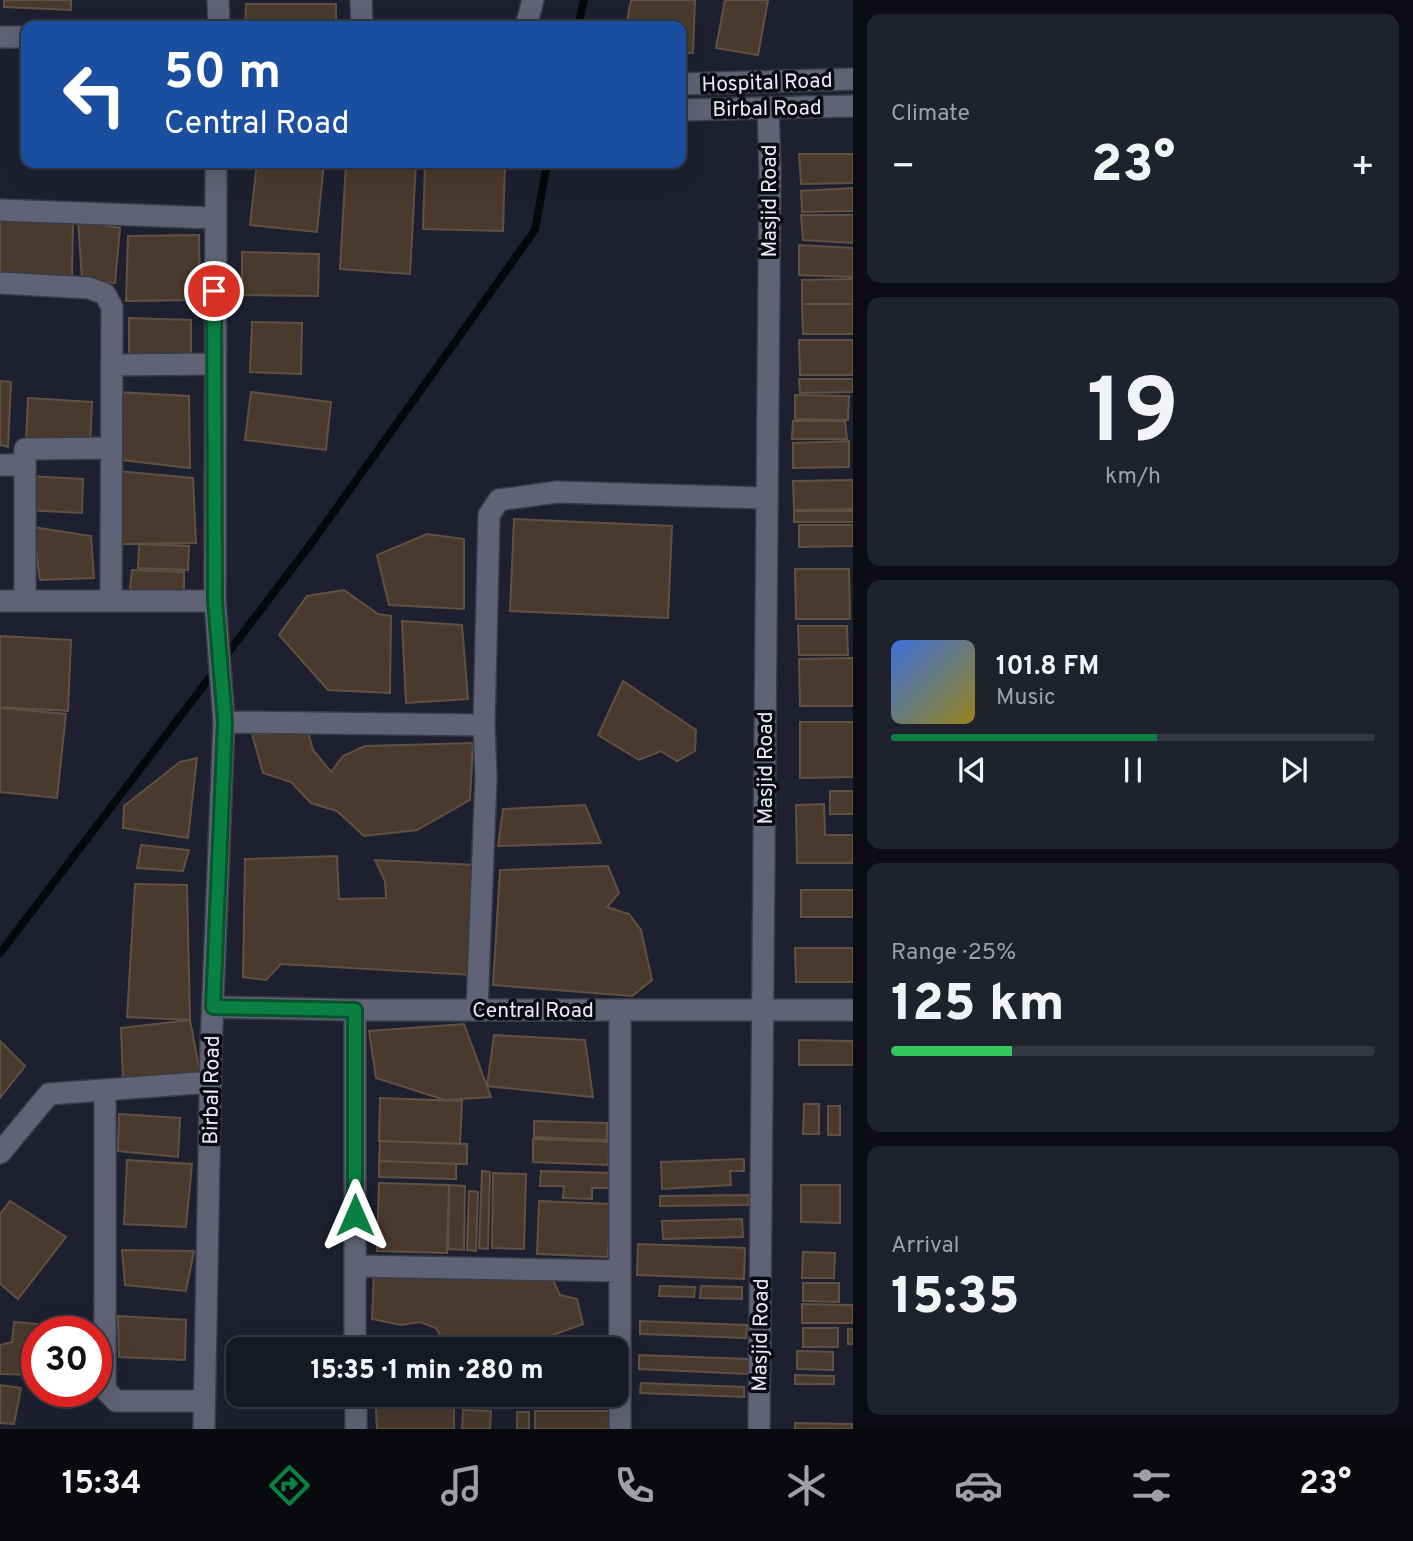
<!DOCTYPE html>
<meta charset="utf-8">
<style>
:root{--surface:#161824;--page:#1f212c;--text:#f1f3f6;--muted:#9ea0a6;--line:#353741;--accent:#0b8043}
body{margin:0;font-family:Overpass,sans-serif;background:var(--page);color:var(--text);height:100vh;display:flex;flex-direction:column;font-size:26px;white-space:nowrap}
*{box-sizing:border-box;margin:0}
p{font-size:23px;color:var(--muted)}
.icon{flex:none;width:38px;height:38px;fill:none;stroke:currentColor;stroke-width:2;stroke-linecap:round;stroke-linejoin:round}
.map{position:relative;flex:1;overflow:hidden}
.sheet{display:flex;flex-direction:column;gap:14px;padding:14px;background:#0c0d14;width:560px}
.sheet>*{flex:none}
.banner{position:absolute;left:21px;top:21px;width:665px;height:147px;border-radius:14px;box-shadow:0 7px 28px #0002,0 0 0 2px var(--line);background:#1a4fa0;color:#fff;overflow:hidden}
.speed{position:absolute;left:21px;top:1316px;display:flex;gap:14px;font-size:35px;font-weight:700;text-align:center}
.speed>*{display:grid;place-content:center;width:91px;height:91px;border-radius:50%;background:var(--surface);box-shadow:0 7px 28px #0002,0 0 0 2px var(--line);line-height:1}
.speed .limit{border:10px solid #d22;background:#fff;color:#111}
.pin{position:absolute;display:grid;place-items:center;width:60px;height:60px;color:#fff;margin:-30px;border:4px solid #fff;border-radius:50%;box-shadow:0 2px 7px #0007}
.me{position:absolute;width:77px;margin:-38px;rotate:0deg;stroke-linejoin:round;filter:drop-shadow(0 0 5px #0008)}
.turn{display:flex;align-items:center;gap:24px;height:147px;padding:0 28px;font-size:32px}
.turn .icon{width:91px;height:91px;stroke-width:2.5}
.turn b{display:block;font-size:49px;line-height:60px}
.big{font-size:52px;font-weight:800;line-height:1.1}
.sheet .widget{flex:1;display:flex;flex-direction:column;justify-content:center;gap:10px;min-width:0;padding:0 24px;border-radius:14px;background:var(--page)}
.sheet .dial{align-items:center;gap:0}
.dial b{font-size:91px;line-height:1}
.song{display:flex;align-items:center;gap:21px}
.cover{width:84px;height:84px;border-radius:10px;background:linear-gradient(135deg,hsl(220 70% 55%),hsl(50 70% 35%))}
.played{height:7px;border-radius:4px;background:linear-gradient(90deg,var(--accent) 55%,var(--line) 55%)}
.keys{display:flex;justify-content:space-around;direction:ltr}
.heat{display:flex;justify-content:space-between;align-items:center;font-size:38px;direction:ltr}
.charge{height:10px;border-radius:5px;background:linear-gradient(90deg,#34c759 25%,var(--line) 0)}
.trip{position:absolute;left:226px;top:1337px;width:402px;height:70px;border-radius:14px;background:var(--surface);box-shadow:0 7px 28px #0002,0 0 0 2px var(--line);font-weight:800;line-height:70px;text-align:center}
.dock{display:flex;height:112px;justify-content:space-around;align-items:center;background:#090a0e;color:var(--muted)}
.dock .icon{width:49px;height:49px}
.dock .selected{color:var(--accent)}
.dock b{font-size:32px;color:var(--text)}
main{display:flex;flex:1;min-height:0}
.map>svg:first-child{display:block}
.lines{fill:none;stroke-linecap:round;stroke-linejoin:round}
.stream{stroke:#020b0c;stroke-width:8}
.building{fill:#493a2d;stroke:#605142;stroke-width:2}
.street-casing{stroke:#3a3b48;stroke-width:24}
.street{stroke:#606275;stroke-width:21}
.route-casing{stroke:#07532c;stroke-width:18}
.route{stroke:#0b8043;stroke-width:12}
.labels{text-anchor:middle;stroke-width:7;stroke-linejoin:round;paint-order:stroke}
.street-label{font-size:21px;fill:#eaebf6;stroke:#0a0a11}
</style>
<main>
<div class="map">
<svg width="853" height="1429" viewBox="0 0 853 1429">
<rect width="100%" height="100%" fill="#1e2030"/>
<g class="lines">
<path class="stream" d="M578,26L584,0
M224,658L313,541L535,230L547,163
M0,953L217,668"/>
</g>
<path class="building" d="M4,0H71V10L4,7Z
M631,0H695L693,53H681V26H626Z
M725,0H768L758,55L716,48Z
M246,4H336V26H245Z
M799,154H853V183L801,184Z
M257,163H324L317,232L250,225Z
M346,163H416L410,274L340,269Z
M425,163H505L503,231L423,229Z
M853,188V211L802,212L801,191Z
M801,215H853V243L803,240Z
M0,218L73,219L72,277L0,275Z
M78,220L120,228L115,283L82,280Z
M199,235L200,300L126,301L128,236Z
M799,245L853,248V277L799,275Z
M242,252L319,254L318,296L242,295Z
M853,279V304H802V280Z
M802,304H853V334H803Z
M129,318L191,320V356L129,355Z
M252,322L302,323L301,374L250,372Z
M799,340H853V375H800Z
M799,379H853V392L800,393Z
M0,381L11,382L8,447L0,445Z
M118,392L189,396L190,468L122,460Z
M251,392L331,402L326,450L245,440Z
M795,395L849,396L848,420L795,419Z
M28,398L92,402L90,447L26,443Z
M793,421H845L847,439H792Z
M849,441V467L793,468V443Z
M117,471L193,478L196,543L121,544Z
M27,476L83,479L82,513L26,510Z
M853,480V509L794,510L793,481Z
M794,511H853V522H794Z
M514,519L672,526L668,618L510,611Z
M799,525H853V546L799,547Z
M33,527L91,536L94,578L40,580Z
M427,534L464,539V609L389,605L377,555Z
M139,544L189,546L188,570L138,568Z
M795,569H849L850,619H796Z
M132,570L184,572V601L129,598Z
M344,590L378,614L391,616L390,693L328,690L279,635L307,596Z
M402,621L462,625L468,699L406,703Z
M798,626H847L848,655H799Z
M0,636L71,640L68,711L0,707Z
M853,658V706H800L799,659Z
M623,681L696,730L695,751L677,761L661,751L639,760L598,735Z
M0,708L66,714L57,798L0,792Z
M800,722H853V777L800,778Z
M308,732L313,750L331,772L343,756L365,746L473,743L470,800L417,830L364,836L337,811L311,803L291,782L263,773L252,734Z
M197,758L188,838L123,828L124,806L180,762Z
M830,791H853V814H830Z
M824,804L825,835H853V863H797L796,805Z
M585,805L601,843L498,846L503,809Z
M141,845L189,850L183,871L137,868Z
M337,856L339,899L386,898L385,881L375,860L476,865L472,975L281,964L266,980L243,977L245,859Z
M608,866L619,893L607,907L629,914L641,930L652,980L632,996L493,985L500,870Z
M135,884L187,885L190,1020L127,1017Z
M801,890H853V917H801Z
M795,948H853V982H796Z
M190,1020L202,1083L123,1082L121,1028Z
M464,1024L491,1097L445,1100L376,1078L369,1031Z
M494,1035L585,1040L593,1097L487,1086Z
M799,1040L853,1041V1065H799Z
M0,1041L25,1066L0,1098Z
M380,1098L462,1101L460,1144L379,1141Z
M804,1104H819V1134H803Z
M828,1106H840V1135H828Z
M119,1114L180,1118L178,1157L118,1151Z
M534,1121L607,1123V1140L534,1137Z
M533,1139L610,1142L608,1165L533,1162Z
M380,1141L467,1144V1164L379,1161Z
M744,1159V1171H730L731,1185L662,1189L661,1162Z
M127,1160L192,1164L186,1227L124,1224Z
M379,1161L456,1164V1179L379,1177Z
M482,1171L490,1172L488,1249L479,1248Z
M541,1171L612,1173L611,1188H592V1199L563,1198L564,1186H540Z
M493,1173L526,1174L524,1249L492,1248Z
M379,1183L449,1185L447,1253L377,1251Z
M449,1185L465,1186L464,1250L448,1249Z
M801,1185H840V1223L801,1222Z
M469,1191L478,1192L476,1251L467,1250Z
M749,1195V1205L660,1206V1196Z
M10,1201L66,1237L18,1299L0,1284V1214Z
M539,1201L610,1204L608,1257L537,1254Z
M742,1219L743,1237L663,1239L662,1221Z
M638,1244L745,1248L744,1279L637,1275Z
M122,1250L194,1251L186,1291L125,1285Z
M803,1252L835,1253L834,1278H802Z
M374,1273L552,1278L560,1295L577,1299L583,1324L553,1335L534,1349H448L436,1328L420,1322L401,1325L372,1319Z
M803,1283H839V1302L803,1301Z
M660,1286L695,1287L694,1297L659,1296Z
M701,1286L742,1287V1299L700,1298Z
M802,1304L853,1305V1323H802Z
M118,1316L186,1320L185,1360L119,1357Z
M640,1321L747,1325L746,1338L640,1334Z
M14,1322L87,1328V1332H37V1375L0,1374V1345L12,1342Z
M803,1328H838V1347H803Z
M848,1329H853V1344H848Z
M797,1351L833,1352V1370L797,1369Z
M639,1355L749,1359L748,1374L639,1369Z
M795,1375L834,1376V1384H795Z
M641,1383L744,1387V1397L640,1393Z
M0,1385L21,1388L14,1424L0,1423Z
M375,1395H454V1429H377Z
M463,1410L491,1411L490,1429H462Z
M535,1411H613V1429H535Z
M517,1412H529V1429H517Z
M795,1423L852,1424V1429H795Z"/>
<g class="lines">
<g class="street-casing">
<path id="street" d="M218,0L219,26
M361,0L362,26
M526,26L533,0
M0,37H26
M681,84L853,79
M681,110L853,106
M0,210L214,218
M0,283L89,288L105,294L112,307L111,601
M112,365L214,364
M0,465H23
M0,601H215
M25,601V449L112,448
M224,722L484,725
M213,1007L355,1010H853
M355,1010V1349
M477,1010L486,777L484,725L489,515L499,500L557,492L767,498
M620,1010V1429
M105,1090V1389L116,1401H204
M0,1153L49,1094L211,1082
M355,1266L620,1271
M356,1395V1429
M204,1429L211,1047L224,722L215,601L216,163
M759,1429L770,170L768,108"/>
</g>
<use href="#street" class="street"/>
</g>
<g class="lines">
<g class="route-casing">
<path id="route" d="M214,291L215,601L225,722L213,1007L355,1010V1215"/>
</g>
<use href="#route" class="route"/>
</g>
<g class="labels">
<g class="street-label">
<text transform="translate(767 82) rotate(-2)" y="7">Hospital Road</text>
<text transform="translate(767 108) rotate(-1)" y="7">Birbal Road</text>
<text transform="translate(769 201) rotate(-90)" y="7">Masjid Road</text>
<text transform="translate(765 768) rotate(-90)" y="7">Masjid Road</text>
<text x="533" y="1017">Central Road</text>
<text transform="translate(211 1090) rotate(-89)" y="7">Birbal Road</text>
<text transform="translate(760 1335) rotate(-89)" y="7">Masjid Road</text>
</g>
</g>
</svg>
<div class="speed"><div class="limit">30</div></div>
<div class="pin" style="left:214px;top:291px;background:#d93025"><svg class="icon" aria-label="arrive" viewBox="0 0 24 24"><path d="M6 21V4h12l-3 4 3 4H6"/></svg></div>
<svg class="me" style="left:355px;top:1215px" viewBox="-20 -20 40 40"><path d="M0-17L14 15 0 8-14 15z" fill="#0b8043" stroke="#fff" stroke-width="4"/></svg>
<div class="trip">15:35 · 1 min · 280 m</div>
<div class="banner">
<div class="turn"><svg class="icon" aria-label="left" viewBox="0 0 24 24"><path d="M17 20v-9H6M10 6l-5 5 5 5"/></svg><div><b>50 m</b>Central Road</div></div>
</div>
</div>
<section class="sheet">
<div class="widget"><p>Climate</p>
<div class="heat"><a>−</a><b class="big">23°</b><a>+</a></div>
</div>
<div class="widget dial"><b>19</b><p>km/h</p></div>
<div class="widget">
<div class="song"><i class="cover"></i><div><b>101.8 FM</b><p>Music</p></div></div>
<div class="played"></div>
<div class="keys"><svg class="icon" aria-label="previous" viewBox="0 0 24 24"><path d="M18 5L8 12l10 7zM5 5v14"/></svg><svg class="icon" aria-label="pause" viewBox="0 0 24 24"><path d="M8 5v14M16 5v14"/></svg><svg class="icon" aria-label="next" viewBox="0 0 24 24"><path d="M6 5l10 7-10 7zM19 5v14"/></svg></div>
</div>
<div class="widget"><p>Range · 25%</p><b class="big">125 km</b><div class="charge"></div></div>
<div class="widget"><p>Arrival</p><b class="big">15:35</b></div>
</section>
</main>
<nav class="dock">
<b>15:34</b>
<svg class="icon selected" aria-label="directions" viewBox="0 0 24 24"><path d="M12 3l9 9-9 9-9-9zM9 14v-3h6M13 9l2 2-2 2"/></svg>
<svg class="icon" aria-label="music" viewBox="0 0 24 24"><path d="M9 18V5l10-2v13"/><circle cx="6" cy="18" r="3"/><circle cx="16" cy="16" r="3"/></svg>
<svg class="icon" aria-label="phone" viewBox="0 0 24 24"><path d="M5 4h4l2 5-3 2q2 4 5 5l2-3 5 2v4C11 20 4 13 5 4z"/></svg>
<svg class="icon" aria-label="climate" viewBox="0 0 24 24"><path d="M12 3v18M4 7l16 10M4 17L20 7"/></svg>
<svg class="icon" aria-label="car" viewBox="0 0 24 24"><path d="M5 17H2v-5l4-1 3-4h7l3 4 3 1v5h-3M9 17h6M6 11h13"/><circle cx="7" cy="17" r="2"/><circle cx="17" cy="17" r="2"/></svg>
<svg class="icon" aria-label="filters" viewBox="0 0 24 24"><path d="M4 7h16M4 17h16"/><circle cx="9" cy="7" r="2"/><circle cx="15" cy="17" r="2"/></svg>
<b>23°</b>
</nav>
